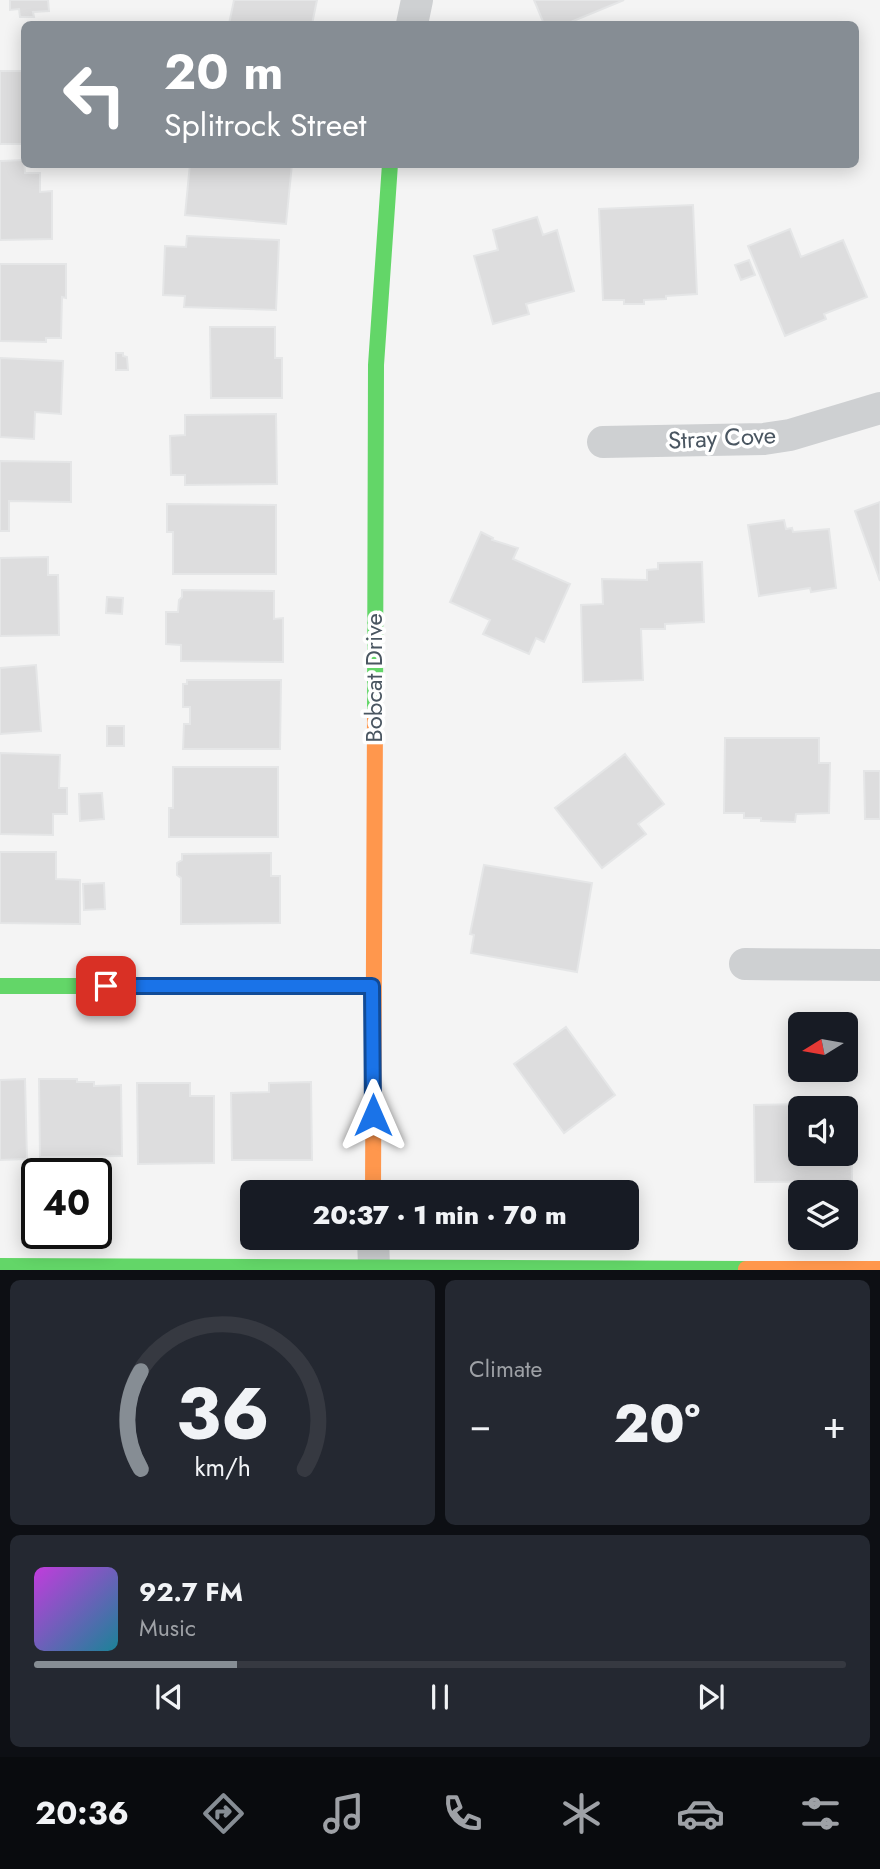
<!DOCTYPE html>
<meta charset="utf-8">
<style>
:root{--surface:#171b24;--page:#242831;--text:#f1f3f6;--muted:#9ea1a6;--line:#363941;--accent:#868d94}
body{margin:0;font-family:Jost,sans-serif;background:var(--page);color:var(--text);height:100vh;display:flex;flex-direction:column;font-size:26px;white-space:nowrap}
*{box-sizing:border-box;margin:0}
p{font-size:23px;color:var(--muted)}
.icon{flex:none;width:38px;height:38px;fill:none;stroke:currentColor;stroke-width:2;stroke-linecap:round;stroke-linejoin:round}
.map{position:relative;height:1270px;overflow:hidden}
.drawer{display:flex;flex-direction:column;gap:10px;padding:10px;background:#0d0f14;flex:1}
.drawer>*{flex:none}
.top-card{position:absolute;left:21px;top:21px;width:838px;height:147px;border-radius:10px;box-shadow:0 4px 18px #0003;background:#868d94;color:#fff;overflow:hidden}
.needle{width:46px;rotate:259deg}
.buttons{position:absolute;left:788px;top:1012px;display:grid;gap:14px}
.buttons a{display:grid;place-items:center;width:70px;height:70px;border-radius:10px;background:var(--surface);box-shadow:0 4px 18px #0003;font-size:35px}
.speed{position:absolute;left:21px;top:1158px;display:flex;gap:14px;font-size:35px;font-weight:700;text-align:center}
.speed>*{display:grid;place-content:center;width:91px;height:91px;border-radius:50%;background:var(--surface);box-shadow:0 4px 18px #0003;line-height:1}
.speed .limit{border:4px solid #111;border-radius:10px;background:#fff;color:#111}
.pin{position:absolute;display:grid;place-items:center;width:60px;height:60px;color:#fff;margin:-30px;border-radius:14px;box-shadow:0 4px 10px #0006}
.me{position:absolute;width:77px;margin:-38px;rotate:0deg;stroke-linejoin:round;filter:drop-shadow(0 0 5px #0008)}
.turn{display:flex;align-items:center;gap:24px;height:147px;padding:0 28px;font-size:32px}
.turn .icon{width:91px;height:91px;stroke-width:2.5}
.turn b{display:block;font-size:49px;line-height:60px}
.big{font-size:52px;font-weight:800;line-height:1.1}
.drawer .tile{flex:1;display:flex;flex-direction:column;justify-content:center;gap:10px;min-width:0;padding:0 24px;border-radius:10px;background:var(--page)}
.drawer .dial{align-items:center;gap:0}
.dial svg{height:182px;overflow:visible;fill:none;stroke:var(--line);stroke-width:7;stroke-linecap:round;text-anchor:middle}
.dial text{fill:var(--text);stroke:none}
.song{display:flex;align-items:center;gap:21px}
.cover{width:84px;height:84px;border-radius:10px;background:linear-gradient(135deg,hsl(290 70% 55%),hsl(190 70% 35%))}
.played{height:7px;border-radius:4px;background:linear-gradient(90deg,var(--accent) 25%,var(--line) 25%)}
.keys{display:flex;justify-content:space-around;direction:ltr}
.heat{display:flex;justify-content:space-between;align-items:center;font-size:38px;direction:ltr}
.drawer .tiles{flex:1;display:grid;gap:10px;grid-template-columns:1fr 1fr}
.tile:last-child{grid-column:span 2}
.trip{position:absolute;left:240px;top:1180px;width:399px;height:70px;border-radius:10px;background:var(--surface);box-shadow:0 4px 18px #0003;font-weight:800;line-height:70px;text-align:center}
.tabs{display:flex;height:112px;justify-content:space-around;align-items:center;background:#090b0e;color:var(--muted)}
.tabs .icon{width:49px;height:49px}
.tabs .current{color:var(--accent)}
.tabs b{font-size:32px;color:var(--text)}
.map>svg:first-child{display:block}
.building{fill:#ddddde;stroke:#e5e6e7;stroke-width:2;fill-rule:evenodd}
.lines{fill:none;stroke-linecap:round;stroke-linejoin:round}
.street{stroke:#ced0d2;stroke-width:32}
.fast{stroke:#63d668;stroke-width:16}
.slow{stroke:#ff974d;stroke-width:16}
.route-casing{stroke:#114b97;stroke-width:18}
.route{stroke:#1a73e8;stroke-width:12}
.labels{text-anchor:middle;stroke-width:7;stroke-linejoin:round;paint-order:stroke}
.street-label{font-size:24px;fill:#4a5661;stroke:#fff}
</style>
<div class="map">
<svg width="880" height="1271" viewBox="0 0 880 1271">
<rect width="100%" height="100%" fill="#f4f4f4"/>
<path class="building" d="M10,0H48L49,11L33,12L34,17H20L19,9L10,10Z
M234,0H317L312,24H229Z
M534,0H624L566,24H544Z
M0,71H24V144H0Z
M24,160L25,173H40V192L52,191V239L0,240V161Z
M190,164H292L286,224L185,215Z
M693,205L697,294L666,296V299L644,300V304H624V300H603L599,209Z
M537,217L543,235L557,230L574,291L526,304L529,314L493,324L474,256L498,250L493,230Z
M790,229L801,257L843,240L867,297L824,314L826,319L785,336L748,246Z
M187,236L279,240L276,310L184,307L185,296L163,295L165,246L186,247Z
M749,260L755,275L741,280L735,265Z
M0,264H66V298L62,297L61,338H46V342L0,341Z
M210,327H275V358H282V398H211Z
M116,353H123V356L127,357L128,370H116Z
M0,358L63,361L61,414L35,412L34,439L0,437Z
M276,414L277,484L185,485V475H171L170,436L185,435V415Z
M0,461L71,462V502L9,501V531H0Z
M880,502V581L855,511Z
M167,504L276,505V574H173V532H167Z
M784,520L786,529L792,528L793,532L829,529L836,588L811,592L810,588L759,596L748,525Z
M481,532L493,538L492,540L518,548L513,559L570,584L544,642L536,638L529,654L483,634L490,620L450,602Z
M48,557V575H58L59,635L0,636V558Z
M702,562L704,622L665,624V629H641L643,680L583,682L581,605L603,604L602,579L647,580V570L658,569V563Z
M182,590L274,591V619L283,618V662L181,661V645L166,644V612H178L179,600L182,597Z
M107,597L123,598L122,614L106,613Z
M36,665L41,731L0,734V668Z
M187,680H281L280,749H183L184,724H190V707H183V684H187Z
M107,726H124V746H107Z
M725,738H819V763H830L829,813L796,814L795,822L761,821V818H744V813H724Z
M0,753L60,755L59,788H67V814H53V835L0,834Z
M625,754L664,804L638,824L646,834L602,868L555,808Z
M173,767H278V837H169V808H173Z
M864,771H880V819H865Z
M102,793L104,819L80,821L79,794Z
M0,852H56V879L80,880V924L0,923Z
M271,853V876H280V923L181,924V878L177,875V863L182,860V854Z
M484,865L592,883L577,972L471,953L474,935L470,934Z
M104,883L105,909L84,910L83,884Z
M566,1027L615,1095L564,1133L514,1064Z
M25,1079L27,1159L0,1160V1080Z
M39,1079H77V1082H94V1086L121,1085L122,1156L40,1157Z
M311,1082L312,1160H232L231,1093L269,1092V1083Z
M137,1083H190V1096H214V1163L138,1164Z
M816,1102L851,1103L852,1181L755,1182L754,1105L816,1104ZM800,1108H845V1153H800Z"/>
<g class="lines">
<path class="street" d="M412,24L417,0
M603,442L764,439L790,435L880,408
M745,964L880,965
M373,1237L374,1267"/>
<path class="fast" d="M375,715L376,365L390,164
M0,986H372
M0,1266L746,1269"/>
<path class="slow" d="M373,1192L375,715
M746,1269H880"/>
</g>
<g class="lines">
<g class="route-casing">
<path id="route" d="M106,986H372L373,1115"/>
</g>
<use href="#route" class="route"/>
</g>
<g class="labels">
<g class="street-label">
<text transform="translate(722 438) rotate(-3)" y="8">Stray Cove</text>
<text transform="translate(374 678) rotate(-90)" y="8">Bobcat Drive</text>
</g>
</g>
</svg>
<div class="buttons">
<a><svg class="needle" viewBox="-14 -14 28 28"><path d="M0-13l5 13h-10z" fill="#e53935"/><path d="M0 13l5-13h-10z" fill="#9ea1a6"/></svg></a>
<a><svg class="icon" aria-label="sound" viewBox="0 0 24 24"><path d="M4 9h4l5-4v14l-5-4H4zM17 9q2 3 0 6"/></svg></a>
<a><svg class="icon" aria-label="layers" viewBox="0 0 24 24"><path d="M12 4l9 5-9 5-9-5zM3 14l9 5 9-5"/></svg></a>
</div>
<div class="speed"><div class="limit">40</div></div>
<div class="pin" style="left:106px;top:986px;background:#d93025"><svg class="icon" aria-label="arrive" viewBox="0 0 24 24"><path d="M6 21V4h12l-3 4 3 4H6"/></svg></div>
<svg class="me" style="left:373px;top:1115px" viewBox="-20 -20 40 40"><path d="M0-17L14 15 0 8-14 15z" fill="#1a73e8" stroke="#fff" stroke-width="4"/></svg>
<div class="trip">20:37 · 1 min · 70 m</div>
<div class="top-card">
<div class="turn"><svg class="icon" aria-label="left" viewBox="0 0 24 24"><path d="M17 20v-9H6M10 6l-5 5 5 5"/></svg><div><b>20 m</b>Splitrock Street</div></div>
</div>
</div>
<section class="drawer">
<div class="tiles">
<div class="tile dial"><svg viewBox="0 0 100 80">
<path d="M14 69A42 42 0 1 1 86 69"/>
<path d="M14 69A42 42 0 0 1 14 26" stroke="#868d94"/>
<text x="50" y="56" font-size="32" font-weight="700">36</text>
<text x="50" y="72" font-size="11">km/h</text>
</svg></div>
<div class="tile"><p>Climate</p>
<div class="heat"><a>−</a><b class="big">20°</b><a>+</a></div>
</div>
<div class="tile">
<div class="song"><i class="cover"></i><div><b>92.7 FM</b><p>Music</p></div></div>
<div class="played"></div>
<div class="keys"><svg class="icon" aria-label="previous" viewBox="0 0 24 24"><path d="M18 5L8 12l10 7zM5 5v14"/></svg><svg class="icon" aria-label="pause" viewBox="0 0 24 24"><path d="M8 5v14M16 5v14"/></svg><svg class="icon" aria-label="next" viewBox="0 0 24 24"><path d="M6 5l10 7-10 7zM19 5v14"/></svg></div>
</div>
</div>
</section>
<nav class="tabs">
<b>20:36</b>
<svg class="icon current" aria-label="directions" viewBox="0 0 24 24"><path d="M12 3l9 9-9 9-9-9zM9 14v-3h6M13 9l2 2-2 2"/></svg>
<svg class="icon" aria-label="music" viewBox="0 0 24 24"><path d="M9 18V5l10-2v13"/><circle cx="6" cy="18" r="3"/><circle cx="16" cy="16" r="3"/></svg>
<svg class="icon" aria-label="phone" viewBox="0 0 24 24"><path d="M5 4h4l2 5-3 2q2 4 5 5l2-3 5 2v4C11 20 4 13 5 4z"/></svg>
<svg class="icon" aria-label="climate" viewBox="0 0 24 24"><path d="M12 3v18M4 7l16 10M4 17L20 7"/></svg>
<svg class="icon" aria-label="car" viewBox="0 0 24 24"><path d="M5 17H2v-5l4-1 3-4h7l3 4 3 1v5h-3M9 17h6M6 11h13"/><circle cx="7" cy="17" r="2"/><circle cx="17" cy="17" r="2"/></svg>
<svg class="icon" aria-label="filters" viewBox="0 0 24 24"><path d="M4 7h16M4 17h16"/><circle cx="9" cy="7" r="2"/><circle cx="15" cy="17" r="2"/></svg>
</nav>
